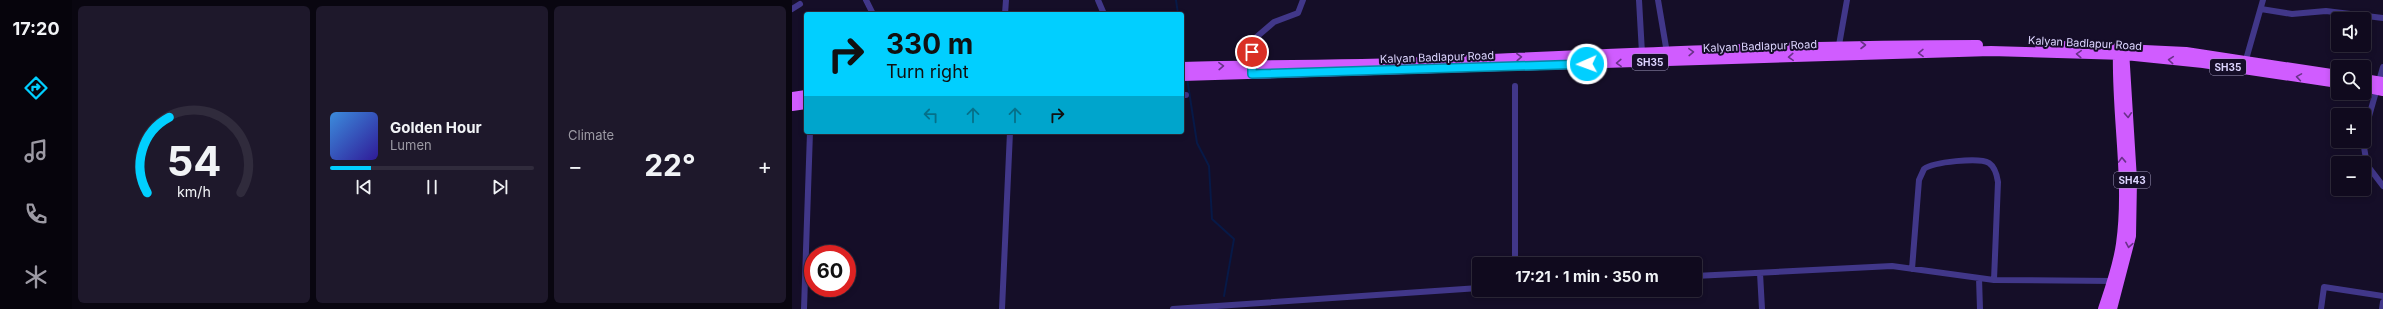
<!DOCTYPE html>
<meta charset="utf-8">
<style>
:root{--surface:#100a1e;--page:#1e182b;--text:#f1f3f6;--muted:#9c9aa4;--line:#302b3c;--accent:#01cfff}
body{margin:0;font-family:Inter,sans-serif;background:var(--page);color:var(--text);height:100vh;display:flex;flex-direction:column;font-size:15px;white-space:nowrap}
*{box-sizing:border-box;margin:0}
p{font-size:13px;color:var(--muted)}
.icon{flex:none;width:22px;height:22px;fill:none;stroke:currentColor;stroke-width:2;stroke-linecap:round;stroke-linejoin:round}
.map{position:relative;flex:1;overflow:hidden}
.details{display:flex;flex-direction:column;gap:6px;padding:6px;background:#090610;width:720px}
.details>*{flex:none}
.hud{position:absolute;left:12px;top:12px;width:380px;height:122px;border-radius:4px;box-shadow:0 2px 6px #0003,0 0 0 1px var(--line);background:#01cfff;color:#111;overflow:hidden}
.controls{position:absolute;left:1539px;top:12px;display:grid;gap:8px}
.controls a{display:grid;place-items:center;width:40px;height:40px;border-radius:4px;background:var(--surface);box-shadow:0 2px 6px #0003,0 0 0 1px var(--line);font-size:20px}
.speed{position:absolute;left:12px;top:245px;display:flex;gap:8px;font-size:20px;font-weight:700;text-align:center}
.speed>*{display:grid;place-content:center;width:52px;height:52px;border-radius:50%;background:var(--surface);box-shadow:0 2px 6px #0003,0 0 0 1px var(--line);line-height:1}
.speed .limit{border:6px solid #d22;background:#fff;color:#111}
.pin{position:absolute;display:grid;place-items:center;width:34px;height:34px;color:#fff;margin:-17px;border:2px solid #fff;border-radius:50%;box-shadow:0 1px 4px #0007}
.me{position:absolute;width:44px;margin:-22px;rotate:268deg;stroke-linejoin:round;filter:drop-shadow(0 0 3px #0008)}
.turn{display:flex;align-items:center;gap:14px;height:84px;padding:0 16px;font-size:18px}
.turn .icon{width:52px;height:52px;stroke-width:2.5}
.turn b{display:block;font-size:28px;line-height:34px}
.lanes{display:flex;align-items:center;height:38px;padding:0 16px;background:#0003;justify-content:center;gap:20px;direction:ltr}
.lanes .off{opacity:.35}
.big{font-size:30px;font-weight:700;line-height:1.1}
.details .card{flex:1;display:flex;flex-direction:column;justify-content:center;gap:6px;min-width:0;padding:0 14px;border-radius:6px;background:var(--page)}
.details .dial{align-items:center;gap:0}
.dial svg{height:104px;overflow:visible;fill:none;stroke:var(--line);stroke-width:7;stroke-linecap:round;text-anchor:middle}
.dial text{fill:var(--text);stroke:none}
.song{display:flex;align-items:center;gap:12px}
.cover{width:48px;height:48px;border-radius:6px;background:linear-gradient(135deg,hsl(210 70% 55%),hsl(250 70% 35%))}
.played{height:4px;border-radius:2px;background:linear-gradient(90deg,var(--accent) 20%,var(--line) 20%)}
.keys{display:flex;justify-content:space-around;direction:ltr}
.heat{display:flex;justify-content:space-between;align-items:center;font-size:22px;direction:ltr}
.details .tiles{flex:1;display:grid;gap:6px;grid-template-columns:repeat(3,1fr)}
.trip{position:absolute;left:680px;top:257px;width:230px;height:40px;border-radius:4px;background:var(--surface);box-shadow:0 2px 6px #0003,0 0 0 1px var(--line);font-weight:700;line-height:40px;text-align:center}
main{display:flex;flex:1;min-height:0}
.menu{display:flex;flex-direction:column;width:72px;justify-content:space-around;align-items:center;background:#06040c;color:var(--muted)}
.menu .icon{width:28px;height:28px}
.menu .on{color:var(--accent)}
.menu b{font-size:18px;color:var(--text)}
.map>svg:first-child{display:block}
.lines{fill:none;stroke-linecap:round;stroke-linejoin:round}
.stream{stroke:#071947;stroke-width:2}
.street{stroke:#413789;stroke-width:6}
.primary{stroke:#d05cff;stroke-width:10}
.oneway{stroke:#693189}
.route-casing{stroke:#0187a6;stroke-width:10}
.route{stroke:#01cfff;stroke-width:7}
.labels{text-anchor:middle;stroke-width:4;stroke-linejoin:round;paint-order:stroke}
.shield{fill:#150e28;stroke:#a199be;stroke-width:1}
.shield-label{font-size:10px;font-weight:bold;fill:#ddd5ff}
.street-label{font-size:11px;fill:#ddd5ff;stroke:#150e28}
</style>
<main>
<nav class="menu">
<b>17:20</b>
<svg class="icon on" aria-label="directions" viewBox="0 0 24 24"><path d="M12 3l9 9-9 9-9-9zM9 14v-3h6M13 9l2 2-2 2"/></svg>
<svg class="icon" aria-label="music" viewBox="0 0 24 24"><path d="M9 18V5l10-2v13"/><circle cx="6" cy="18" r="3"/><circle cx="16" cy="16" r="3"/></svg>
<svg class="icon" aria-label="phone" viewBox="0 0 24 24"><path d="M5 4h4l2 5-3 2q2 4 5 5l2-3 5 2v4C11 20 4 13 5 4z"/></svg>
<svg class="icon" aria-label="climate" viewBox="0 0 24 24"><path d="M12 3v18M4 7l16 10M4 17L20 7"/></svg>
</nav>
<section class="details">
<div class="tiles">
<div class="card dial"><svg viewBox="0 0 100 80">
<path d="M14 69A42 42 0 1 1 86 69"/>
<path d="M14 69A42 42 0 0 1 31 11" stroke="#01cfff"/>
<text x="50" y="56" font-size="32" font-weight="700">54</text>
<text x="50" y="72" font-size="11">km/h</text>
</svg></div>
<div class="card">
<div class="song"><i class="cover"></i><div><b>Golden Hour</b><p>Lumen</p></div></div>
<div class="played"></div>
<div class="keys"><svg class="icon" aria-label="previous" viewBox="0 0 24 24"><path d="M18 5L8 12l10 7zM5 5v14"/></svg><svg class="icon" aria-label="pause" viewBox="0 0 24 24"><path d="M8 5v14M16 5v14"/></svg><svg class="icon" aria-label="next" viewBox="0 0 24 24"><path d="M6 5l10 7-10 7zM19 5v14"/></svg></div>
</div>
<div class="card"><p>Climate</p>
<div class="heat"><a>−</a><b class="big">22°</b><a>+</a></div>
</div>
</div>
</section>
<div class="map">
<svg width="1591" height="309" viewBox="0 0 1591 309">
<rect width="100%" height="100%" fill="#150e28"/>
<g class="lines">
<path class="stream" d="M384,0L386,14
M390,44L392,60
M395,78L405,143L417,166L420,219L442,239L432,296"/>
<path class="street" d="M74,0L81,14
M306,0L312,14
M847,0L850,53
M866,0L875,53
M0,9L8,4
M1469,9L1500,14L1534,11L1591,18
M213,14L214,0
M1047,45L1055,0
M1453,63L1471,0
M460,67L461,40L482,22L506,13L511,0
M723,86V264
M390,95H394
M1572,134L1591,67
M1571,141L1575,165L1591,186
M1120,269L1127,180L1132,169C1141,162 1187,157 1197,163C1203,167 1205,175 1206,182L1202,280
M968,273L970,309
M903,276L1100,266L1202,280L1322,281
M1187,278L1188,309
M12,309L18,132
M210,309L218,132
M381,309L687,288
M1529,309L1532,287L1591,296
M1590,309L1591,302"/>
<path class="primary" d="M1248,45L1394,52L1546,75
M390,67C478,64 566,66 654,61C831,53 1008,45 1186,45
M390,76L1199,51L1333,55L1411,63L1546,83
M1572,79L1591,82
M1572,87L1591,91
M0,97L14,95
M0,106L14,104
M1311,309C1318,288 1326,266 1329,244C1338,180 1324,114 1326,50
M1320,309L1339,236L1340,180L1332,50"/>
</g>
<defs><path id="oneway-chevron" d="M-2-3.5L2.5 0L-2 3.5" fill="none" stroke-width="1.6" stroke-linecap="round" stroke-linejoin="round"/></defs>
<g class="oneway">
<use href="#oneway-chevron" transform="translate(1071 45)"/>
<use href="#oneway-chevron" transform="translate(899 52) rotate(-2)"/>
<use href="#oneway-chevron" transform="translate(1129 53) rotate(179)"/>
<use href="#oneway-chevron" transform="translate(1287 54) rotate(-176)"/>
<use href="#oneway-chevron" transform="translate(727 57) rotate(-3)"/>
<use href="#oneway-chevron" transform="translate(999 57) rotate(177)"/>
<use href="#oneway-chevron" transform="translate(1379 60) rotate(-175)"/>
<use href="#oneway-chevron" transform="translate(827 63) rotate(178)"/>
<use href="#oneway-chevron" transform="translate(429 66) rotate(-2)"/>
<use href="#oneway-chevron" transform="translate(1507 77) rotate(-171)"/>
<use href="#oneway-chevron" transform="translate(1336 115) rotate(87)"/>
<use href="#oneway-chevron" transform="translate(1330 160) rotate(-92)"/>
<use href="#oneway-chevron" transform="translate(1337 245) rotate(100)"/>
</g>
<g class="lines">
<g class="route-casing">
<path id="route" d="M460,52V74L795,64"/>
</g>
<use href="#route" class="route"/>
</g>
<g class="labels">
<g class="shield">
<rect x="840" y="54" width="36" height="16" rx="3"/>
<rect x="1418" y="59" width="36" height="16" rx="3"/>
<rect x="1322" y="172" width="36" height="16" rx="3"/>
</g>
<g class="shield-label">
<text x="858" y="66">SH35</text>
<text x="1436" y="71">SH35</text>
<text x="1340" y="184">SH43</text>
</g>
<g class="street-label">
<text transform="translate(1293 43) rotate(3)" y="4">Kalyan Badlapur Road</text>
<text transform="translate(968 46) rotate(-2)" y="4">Kalyan Badlapur Road</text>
<text transform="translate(645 57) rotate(-2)" y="4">Kalyan Badlapur Road</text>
</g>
</g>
</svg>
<div class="controls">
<a><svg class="icon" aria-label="sound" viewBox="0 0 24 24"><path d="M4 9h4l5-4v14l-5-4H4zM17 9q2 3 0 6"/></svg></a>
<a><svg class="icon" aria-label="search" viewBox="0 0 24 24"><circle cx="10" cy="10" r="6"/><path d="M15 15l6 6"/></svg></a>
<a>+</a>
<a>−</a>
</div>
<div class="speed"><div class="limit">60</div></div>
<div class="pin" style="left:460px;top:52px;background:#d93025"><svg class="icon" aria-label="arrive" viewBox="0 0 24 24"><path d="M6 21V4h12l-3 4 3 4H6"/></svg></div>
<svg class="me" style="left:795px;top:64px" viewBox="-20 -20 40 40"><circle r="17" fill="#01cfff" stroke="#fff" stroke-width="3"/><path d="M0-11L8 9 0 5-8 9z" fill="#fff"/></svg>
<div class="trip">17:21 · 1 min · 350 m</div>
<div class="hud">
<div class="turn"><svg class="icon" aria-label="right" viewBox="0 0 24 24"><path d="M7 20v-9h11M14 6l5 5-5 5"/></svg><div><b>330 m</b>Turn right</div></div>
<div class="lanes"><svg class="icon off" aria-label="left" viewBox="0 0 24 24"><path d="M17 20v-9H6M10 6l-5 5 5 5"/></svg><svg class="icon off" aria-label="ahead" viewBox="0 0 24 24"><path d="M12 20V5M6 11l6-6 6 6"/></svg><svg class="icon off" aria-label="ahead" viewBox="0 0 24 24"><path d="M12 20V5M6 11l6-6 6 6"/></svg><svg class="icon" aria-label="right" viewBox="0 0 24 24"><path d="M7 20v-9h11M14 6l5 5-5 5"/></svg></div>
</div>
</div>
</main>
